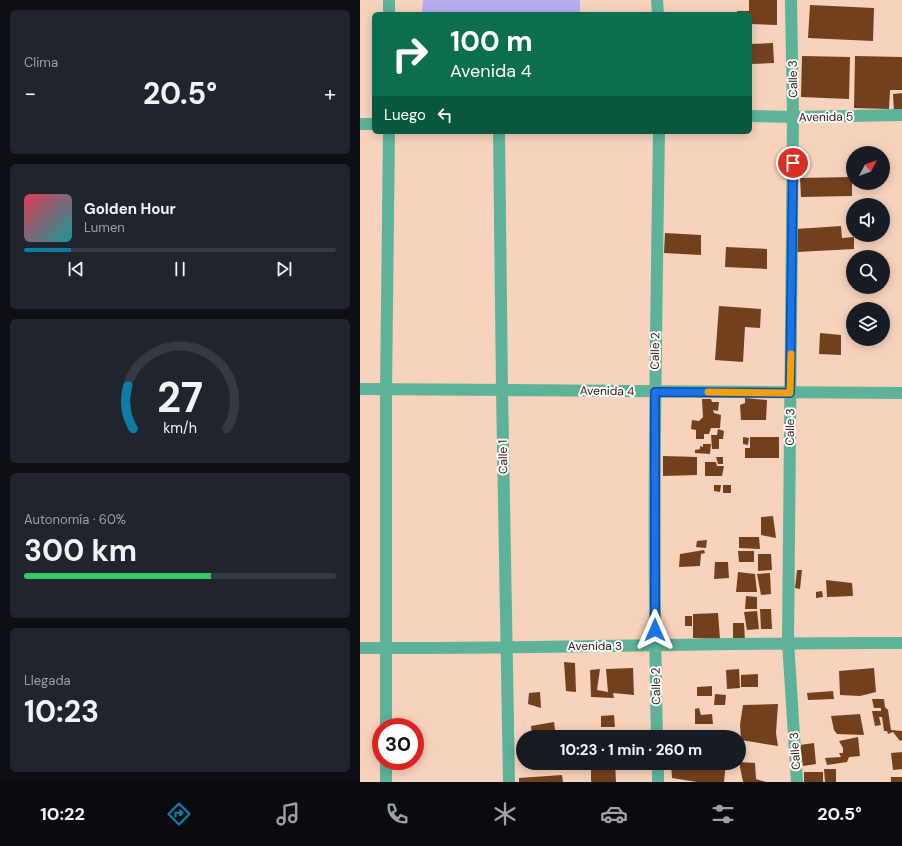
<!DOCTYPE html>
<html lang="es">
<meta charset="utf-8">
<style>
:root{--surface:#171b24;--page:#20242c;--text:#f1f3f6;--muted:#9ea1a6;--line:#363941;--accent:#107ba5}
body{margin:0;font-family:"DM Sans",sans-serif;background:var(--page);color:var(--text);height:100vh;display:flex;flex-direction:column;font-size:15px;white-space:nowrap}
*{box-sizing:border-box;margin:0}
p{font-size:13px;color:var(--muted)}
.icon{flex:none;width:22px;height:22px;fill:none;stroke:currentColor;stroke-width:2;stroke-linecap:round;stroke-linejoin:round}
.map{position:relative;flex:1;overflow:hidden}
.sheet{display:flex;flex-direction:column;gap:10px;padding:10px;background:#0d0f14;width:360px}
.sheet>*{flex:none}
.banner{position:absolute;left:12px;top:12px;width:380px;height:122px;border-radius:6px;box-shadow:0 2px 10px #0003;background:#0b6e4f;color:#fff;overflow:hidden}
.needle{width:26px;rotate:49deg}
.tools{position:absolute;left:486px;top:146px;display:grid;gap:8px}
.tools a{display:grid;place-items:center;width:44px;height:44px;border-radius:50%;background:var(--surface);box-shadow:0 2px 10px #0003;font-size:20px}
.speed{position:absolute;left:12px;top:718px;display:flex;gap:8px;font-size:20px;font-weight:700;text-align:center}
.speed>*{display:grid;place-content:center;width:52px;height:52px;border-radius:50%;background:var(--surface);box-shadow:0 2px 10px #0003;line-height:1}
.speed .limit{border:6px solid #d22;background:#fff;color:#111}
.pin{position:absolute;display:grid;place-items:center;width:34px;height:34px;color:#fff;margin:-17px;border:2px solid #fff;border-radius:50%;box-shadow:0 1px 4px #0007}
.me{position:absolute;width:44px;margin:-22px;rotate:0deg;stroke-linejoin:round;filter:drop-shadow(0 0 3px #0008)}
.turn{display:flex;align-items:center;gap:14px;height:84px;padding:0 12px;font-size:18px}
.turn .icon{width:52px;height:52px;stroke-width:2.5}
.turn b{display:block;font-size:28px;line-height:34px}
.then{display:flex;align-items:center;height:38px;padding:0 12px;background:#0003;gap:8px;font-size:15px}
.big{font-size:30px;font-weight:700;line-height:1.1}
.sheet .tile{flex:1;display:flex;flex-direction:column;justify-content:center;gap:6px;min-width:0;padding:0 14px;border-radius:6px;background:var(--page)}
.sheet .dial{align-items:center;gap:0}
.dial svg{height:104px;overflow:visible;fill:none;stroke:var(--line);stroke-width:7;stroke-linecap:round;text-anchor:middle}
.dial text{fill:var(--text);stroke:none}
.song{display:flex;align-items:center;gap:12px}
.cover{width:48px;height:48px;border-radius:6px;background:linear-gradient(135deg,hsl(350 70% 55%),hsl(180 70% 35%))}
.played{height:4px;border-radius:2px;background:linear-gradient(90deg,var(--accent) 15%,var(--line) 15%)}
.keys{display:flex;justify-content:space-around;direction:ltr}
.heat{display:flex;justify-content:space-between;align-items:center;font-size:22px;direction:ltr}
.charge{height:6px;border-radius:3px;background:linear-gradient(90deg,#34c759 60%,var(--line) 0)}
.trip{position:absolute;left:156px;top:730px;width:230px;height:40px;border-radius:20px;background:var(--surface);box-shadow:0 2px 10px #0003;font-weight:700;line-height:40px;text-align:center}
.tab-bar{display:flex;height:64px;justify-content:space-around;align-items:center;background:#090b0e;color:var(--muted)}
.tab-bar .icon{width:28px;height:28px}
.tab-bar .selected{color:var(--accent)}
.tab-bar b{font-size:18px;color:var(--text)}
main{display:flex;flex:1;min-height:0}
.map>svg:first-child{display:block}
.green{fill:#b8acf0}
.building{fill:#73401e}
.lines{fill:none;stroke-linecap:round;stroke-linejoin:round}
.minor{stroke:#5db299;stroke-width:12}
.route-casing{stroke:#114b97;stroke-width:10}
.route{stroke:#1a73e8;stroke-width:7}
.slow{stroke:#f59e0b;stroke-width:7}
.labels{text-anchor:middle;stroke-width:4;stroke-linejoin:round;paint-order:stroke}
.street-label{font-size:12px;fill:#382113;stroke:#fbfbfb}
</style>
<main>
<section class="sheet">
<div class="tile"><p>Clima</p>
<div class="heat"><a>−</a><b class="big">20.5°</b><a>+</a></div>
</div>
<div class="tile">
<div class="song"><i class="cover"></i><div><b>Golden Hour</b><p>Lumen</p></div></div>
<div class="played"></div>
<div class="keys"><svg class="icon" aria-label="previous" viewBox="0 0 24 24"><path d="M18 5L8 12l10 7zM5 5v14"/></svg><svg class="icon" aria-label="pause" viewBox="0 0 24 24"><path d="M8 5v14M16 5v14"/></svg><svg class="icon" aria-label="next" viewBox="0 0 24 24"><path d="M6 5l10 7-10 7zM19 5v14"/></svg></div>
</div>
<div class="tile dial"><svg viewBox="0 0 100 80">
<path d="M14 69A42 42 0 1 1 86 69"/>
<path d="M14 69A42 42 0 0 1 10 36" stroke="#107ba5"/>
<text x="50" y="56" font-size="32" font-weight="700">27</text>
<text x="50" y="72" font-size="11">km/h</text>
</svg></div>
<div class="tile"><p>Autonomía · 60%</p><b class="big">300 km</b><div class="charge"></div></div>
<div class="tile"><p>Llegada</p><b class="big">10:23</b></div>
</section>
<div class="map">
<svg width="542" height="782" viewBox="0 0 542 782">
<rect width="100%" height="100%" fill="#f7d2bc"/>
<path class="green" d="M63,0H220V14H62Z"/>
<path class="building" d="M389,0H417V25L390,24V14H377V11H389Z
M450,5L514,8L513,41L448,38Z
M413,43L414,63L390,64V44Z
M442,56L490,57L489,99L441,97Z
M495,56L542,57V90H530L529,109L494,108Z
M542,93V113H534L533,94Z
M492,177V196L441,197L440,178Z
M481,226L482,238L494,237V249L437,252L436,229Z
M305,233L341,235V255L304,253Z
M366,247L407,249V269L365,267Z
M359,306L401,309L400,328L385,327L383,362L355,360Z
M460,333L481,335V355L459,354Z
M385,398L407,400L406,420H381L380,405L385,403Z
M342,399H351L352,402H359L358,411L353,410L354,413L361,415L360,428H351L349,434H344V439H336V430L331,429L332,420L339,421L343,417Z
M358,429L364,431L363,439H359V449H352L351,435H357Z
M383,437L389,438L388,445L383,444Z
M390,437H419V458H385V448H390Z
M343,444H351L350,454L335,453V450L340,449V446L343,447Z
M303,456L337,457V475L303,476Z
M356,457H363V464H358Z
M345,462H356L357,466H364L362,476H345Z
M354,485H361L360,492L354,491Z
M363,485H371V493H363Z
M413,516L416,538L401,535V517Z
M379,537H399L400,549L379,548Z
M347,540L346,548L336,547L337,541Z
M344,550L345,553L341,554L340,566L319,567L320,554Z
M378,551H394V562H379Z
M398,554H411L412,570L398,571Z
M355,562H368L369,578L354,579Z
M437,570H442L440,589L435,588Z
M378,572L395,574L397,592H376Z
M410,573L411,594L401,595L397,574Z
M466,580L492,583L493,596L467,597Z
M462,591L463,597L456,598V592Z
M386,596L397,597V609H385Z
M400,609H411L412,629H401Z
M397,611L399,629L387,630L384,612Z
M358,613L360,639L333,638V614Z
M325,616H332V626H325Z
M373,623H384L385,641L373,640Z
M204,662L215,663L216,692L206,691Z
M273,668L274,695L253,693L254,698L231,697L230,670L240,669L237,690L248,692L246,669Z
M514,668L516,692L500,696L480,695L479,671Z
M379,669L380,688L367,689L366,670Z
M398,674V687H381V675Z
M352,686V696H337V687Z
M473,691L474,699L448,700L447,693Z
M180,692L181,708L168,704L169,693Z
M355,694L366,695L365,705H354Z
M512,699H524L525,707L528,710L531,730L542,731V740L540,741L533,732L528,734L527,731H524L522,717H519L521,725L515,726L512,711H521V708H514Z
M418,704L416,733L418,746L381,740L380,725L383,705Z
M339,708L341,715L352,714L353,724H335V709Z
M500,714L504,735L477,734L474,730L471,716Z
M254,715L255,727H241V716Z
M194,722L196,737H172L171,726Z
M244,732L256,733V737H243Z
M498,737L500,756L489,757L487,762L467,765L465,758L481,757L479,753H483V748L479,741Z
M454,743L456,764L443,766L440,745Z
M542,752V769L533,770L531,753Z
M379,762L395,763L396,779L406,782H383Z
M231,763H255L256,782H231Z
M311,763H336L352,765V763H366L364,782H337L312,778Z
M464,769H476V782H465Z
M444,772H463V782H444Z
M202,775L203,782H159V778Z
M531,777H542V782H531Z"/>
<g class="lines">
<path class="minor" d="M29,0V14
M297,0L298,14
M431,0L433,117L428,642L437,782
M390,116L433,117L542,115
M0,124H14
M139,132L142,389L149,782
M0,389C181,390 361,392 542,393
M0,648C181,649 361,642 542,643
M26,727V390L29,132
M297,737C292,535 296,334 299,132
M26,761V782
M298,763V782"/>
</g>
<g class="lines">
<g class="route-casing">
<path id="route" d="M295,630V392L430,393L433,163"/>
</g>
<use href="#route" class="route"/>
<path class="slow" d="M348,392L430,393L431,354"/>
</g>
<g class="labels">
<g class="street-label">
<text transform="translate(433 79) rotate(-91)" y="4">Calle 3</text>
<text transform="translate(466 117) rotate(-1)" y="4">Avenida 5</text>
<text transform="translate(295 351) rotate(-89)" y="4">Calle 2</text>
<text transform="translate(247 391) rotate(1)" y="4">Avenida 4</text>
<text transform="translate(430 427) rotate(-89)" y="4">Calle 3</text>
<text transform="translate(143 457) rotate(-91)" y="4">Calle 1</text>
<text x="235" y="650">Avenida 3</text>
<text transform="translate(296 686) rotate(-91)" y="4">Calle 2</text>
<text transform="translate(435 751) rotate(-94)" y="4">Calle 3</text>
</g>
</g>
</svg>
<div class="tools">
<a><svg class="needle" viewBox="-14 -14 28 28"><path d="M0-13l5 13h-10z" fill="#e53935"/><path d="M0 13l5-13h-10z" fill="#9ea1a6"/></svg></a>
<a><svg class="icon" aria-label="sound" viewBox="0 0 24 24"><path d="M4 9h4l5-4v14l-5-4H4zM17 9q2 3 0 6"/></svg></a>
<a><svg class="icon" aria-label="search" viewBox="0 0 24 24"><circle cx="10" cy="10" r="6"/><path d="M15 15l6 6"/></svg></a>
<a><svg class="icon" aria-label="layers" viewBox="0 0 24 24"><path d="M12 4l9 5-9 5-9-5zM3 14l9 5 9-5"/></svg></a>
</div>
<div class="speed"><div class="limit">30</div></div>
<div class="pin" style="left:433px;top:163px;background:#d93025"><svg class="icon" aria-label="arrive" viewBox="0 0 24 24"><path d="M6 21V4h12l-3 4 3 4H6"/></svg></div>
<svg class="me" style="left:295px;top:630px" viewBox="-20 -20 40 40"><path d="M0-17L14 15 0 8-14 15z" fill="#1a73e8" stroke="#fff" stroke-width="4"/></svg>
<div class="trip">10:23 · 1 min · 260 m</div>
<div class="banner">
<div class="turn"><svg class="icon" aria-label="right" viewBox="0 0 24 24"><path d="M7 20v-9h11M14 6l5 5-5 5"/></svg><div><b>100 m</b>Avenida 4</div></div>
<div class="then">Luego<svg class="icon" aria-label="left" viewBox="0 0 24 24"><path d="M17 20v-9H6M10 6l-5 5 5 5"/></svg></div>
</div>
</div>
</main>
<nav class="tab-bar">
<b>10:22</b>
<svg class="icon selected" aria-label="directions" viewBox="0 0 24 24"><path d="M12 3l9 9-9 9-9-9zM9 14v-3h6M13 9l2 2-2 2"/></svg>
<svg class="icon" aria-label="music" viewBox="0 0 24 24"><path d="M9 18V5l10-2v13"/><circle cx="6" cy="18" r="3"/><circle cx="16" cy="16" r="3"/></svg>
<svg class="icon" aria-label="phone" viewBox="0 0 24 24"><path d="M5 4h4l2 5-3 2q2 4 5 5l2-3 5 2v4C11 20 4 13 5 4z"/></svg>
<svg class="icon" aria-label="climate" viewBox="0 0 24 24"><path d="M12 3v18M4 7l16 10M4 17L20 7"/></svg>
<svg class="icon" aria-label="car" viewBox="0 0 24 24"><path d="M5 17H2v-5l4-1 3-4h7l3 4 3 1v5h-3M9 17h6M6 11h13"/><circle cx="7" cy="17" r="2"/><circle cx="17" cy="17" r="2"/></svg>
<svg class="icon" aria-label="filters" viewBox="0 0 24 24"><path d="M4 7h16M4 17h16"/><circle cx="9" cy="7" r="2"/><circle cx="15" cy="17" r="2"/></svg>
<b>20.5°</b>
</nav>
